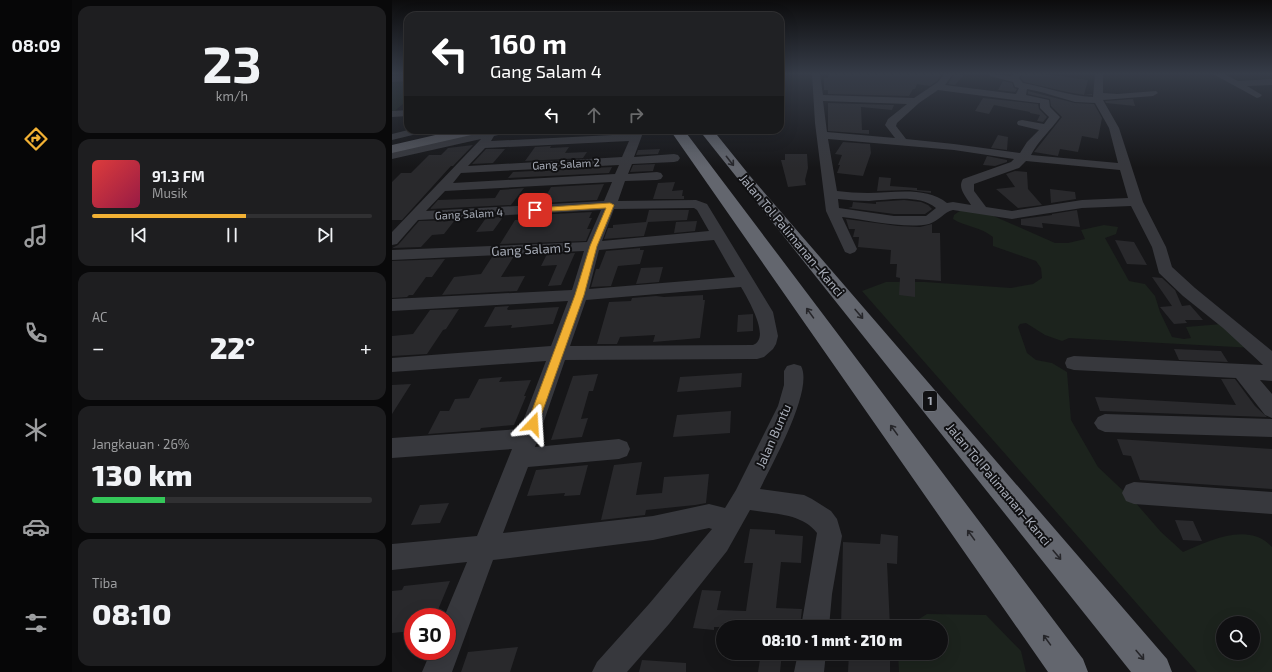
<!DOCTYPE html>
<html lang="id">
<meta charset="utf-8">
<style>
:root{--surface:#101012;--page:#1e1e20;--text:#f1f3f6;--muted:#9c9d9f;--line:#303032;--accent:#f2b134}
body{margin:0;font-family:"Exo 2",sans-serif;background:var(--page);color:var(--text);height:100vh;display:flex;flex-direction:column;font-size:15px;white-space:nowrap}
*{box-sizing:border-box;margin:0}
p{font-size:13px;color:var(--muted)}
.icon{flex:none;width:22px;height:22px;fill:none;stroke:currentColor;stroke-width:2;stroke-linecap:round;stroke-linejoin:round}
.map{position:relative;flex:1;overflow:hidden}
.panel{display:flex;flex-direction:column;gap:6px;padding:6px;background:#09090a;width:320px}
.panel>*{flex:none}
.top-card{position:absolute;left:12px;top:12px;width:380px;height:122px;border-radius:12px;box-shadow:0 4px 16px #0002,0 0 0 1px var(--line);background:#202124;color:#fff;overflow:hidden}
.fabs{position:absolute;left:824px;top:616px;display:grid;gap:8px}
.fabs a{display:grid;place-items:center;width:44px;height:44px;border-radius:50%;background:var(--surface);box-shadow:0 4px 16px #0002,0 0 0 1px var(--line);font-size:20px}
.speed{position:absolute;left:12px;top:608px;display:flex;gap:8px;font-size:20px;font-weight:700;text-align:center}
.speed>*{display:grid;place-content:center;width:52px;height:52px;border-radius:50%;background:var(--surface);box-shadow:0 4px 16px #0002,0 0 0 1px var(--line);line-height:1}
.speed .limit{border:6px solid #d22;background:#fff;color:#111}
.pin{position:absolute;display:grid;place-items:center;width:34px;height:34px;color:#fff;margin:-17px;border-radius:8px;box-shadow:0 2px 6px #0006}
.me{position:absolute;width:44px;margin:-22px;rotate:20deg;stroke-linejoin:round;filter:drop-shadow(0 0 3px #0008)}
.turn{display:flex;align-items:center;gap:14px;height:84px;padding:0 20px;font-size:18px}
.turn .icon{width:52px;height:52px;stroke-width:2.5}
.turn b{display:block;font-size:28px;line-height:34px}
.lanes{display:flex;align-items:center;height:38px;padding:0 20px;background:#0003;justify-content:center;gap:20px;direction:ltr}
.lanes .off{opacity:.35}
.big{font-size:30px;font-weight:800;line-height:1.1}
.panel .widget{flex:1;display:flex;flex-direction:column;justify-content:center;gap:6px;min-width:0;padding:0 14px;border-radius:12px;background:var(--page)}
.panel .dial{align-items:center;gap:0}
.dial b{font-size:52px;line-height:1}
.song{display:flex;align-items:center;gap:12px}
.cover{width:48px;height:48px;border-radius:6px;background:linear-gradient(135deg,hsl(0 70% 55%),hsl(340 70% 35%))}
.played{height:4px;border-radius:2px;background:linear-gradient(90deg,var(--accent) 55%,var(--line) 55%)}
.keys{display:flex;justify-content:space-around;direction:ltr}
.heat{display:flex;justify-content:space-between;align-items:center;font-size:22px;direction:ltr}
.charge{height:6px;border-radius:3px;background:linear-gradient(90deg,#34c759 26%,var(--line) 0)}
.trip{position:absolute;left:324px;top:620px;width:232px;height:40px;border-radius:20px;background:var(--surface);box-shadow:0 4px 16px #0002,0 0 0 1px var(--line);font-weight:800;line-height:40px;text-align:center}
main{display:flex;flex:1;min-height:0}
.menu{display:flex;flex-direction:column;width:72px;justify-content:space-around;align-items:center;background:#060607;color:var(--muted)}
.menu .icon{width:28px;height:28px}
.menu .current{color:var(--accent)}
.menu b{font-size:18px;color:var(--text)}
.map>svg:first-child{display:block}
.green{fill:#1c231d;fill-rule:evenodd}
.building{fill:#29292c}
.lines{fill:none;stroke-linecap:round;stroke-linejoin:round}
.minor{fill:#37383d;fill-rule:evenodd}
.major{fill:#53555c;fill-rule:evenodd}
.highway{fill:#63666e;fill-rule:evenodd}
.oneway{stroke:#26262a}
.route{fill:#f2b134;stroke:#9d7322}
.labels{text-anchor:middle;stroke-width:4;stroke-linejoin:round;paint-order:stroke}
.far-street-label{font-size:11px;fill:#a8adb8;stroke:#111113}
.shield{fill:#111113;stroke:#7b7e86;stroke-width:1}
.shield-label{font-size:12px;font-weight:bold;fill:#a8adb8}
.street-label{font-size:13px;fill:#a8adb8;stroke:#111113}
</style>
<main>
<nav class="menu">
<b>08:09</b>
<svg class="icon current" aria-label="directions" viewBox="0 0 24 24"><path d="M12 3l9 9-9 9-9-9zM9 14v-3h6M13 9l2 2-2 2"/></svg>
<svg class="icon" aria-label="music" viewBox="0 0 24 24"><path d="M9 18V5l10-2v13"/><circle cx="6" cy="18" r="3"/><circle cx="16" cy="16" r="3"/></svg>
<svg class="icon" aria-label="phone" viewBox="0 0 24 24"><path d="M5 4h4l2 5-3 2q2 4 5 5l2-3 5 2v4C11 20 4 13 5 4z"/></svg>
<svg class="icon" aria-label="climate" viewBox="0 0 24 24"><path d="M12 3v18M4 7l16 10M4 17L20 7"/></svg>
<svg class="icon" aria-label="car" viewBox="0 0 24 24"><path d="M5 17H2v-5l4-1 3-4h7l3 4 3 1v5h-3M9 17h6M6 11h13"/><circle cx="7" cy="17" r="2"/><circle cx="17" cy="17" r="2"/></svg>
<svg class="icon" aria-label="filters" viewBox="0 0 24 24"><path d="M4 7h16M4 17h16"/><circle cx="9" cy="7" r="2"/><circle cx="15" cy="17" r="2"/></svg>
</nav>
<section class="panel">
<div class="widget dial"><b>23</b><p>km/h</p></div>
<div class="widget">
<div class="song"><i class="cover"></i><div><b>91.3 FM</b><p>Musik</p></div></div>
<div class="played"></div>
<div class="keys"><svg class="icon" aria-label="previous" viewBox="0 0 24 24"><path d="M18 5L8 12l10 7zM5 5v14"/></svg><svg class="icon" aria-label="pause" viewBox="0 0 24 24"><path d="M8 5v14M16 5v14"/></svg><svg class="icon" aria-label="next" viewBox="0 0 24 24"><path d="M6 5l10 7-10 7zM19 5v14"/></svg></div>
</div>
<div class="widget"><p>AC</p>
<div class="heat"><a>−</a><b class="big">22°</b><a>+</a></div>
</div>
<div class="widget"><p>Jangkauan · 26%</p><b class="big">130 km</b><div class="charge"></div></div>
<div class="widget"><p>Tiba</p><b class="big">08:10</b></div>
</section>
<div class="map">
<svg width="880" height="672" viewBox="0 0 880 672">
<rect width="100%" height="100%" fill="#161618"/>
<path class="green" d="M16,80V100L0,113V81Z
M569,210L597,214L663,243H676L693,239L689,230L712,225L726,227L724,234L713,238L737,281L753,284L763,296L768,312L780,337L792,339L799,338L794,327L830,324L862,348L677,338L670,341L653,335L634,323L628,324L626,327L635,353L644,360L660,363L675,372L679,420L706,467L742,501L769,532L791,552C817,541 856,521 880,547V672H805L470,291L494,282H533L619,288L641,284L650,278L649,268L644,261L601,246V237C589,227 574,227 561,219L562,215ZM831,623H861V653H831Z
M535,614L594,615L629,651L634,672H507L506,653H549V627H514Z"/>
<path class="building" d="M436,74H550L545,81L538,86L525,84L523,89H521L517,96L436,94V90H432V78H436Z
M562,74L572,75L563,85L556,84Z
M630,74H652L696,80L692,95L700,94V95H692L675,92L632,82L629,78Z
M611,81L620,83L622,88L625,89L623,92L606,90Z
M636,91L683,103L702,104L710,118L706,139L690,136L686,152L668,149L666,156L642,152L670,117L659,106L658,99L636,94Z
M591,98L646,104L647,109L655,117L651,122L645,121L648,115L638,113V112L602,105L597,114L583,111Z
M741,99L743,106L714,103L713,101Z
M436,103L502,105L500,110L469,107L470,130H477V134L436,131Z
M606,135L616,137L615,150L599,148Z
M451,142L478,144L479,153L471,176L445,173L448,165H446L450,155L443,154Z
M81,145L61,166H59L10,220H0V182L9,173H19L37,155H49L56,148Z
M159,146L158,148L177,147L173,153L195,152L191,158L133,161L143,147Z
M94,149H113L101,163L80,164Z
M268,149L266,154L244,155L246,150Z
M393,154H415L416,168L413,180L414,185L396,187L389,160H393Z
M595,156L615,160V162L603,166L591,165Z
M263,164L261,171L238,172L241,165Z
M220,167L217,173L116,178L121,172Z
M623,171L635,172L636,189L650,205L626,208L604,189L623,187L614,174Z
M487,177L499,178L498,186L525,188V190L539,191V193L517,190L485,191Z
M283,182L280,191L291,190L290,196H292V199H261L266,183Z
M212,184L205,200L150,203L159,187Z
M132,188L119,205L38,209L46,200L103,198L108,190Z
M658,189L683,192L684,199L659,203Z
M512,200L529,202L536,205L540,209L533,214H502L456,208L460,207L461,202L484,204V202Z
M257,210H297L295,220L256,222L252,236L212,239L216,228H221V225L254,222Z
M685,210L688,227L650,223L651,228L629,225V219L660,215V214Z
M200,212L197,218H200L195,229H199L194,241L108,244L123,220L141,219L143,215Z
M111,217L101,231L84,232L94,218Z
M454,219L506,226L528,227L540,224V233H548L549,281L523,279V297L507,295L508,278L504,277L505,264H498L499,250L466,247L467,237H461L463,229H457Z
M63,220L52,234L40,235L29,247L0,248L6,245L27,221Z
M305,221L303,231L282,233L284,222Z
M723,240L742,242L755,265L735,264Z
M248,248V250H252L248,264L226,266L219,286L199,287L204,269H207L214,251Z
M183,253L169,285L156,286L165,265L149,266L155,254Z
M122,256L109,277L133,276L125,291L50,295L62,277L89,274L100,257Z
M53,259L40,277H34L21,295H17L15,297L0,298V261Z
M271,267L267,282L244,284L249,268Z
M760,277L770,278L783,290L790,306L798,305L811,320H793L795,323L782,324L768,307L780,306Z
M311,295V300H313L308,338L261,342L263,335L228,337L225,344H205L217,302L239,301L240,298L264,296L272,297Z
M117,306L115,309L116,310L167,307L161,324L119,328L120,325L92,327L103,307Z
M67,309L54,329L51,330L35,354L0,356V336L21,334L38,310Z
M361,314V331L345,332L346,315Z
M782,349L829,351L836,362L787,360Z
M350,373L349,387L285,392L288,377Z
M206,374L201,391H197L189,419L196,418L190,437L159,440L181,376Z
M110,377L107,382L139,380L132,396H134L122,425L89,428L88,430L36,434L48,411H57L63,399L77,398L87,379Z
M829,379H843L863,406L875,417L708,411L703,397L844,405Z
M19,384L0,414V385Z
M339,411L338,433L281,437L285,415Z
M725,439L880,449V489L748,480L739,456L731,455Z
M250,462L244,495L270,493L272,477L317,474L314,503L303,505L254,510L253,515L209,520L222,465Z
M196,465L188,495L172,496L173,493L135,496L144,470Z
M57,503L48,523L19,525L28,505Z
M783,520L801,521L810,541L791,540Z
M358,529L383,530V534L411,536L409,563L389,562L384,608L410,609L408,627H322V630L301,628L310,590L329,591L325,610L354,611L361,563H352Z
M489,534L506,536L505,564L495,563L498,627H449L451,542L488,544Z
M58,581L43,617H21V631L0,633V591L10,590L12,586Z
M126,647L118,672H69L76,652Z
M369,653H390L388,672H366Z
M457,653L498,654V672H456Z
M250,660L294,663V672H247Z"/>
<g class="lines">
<path class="minor" d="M420,74H428L431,95L522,98L546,82L552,74H561L553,85L624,94L627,88L623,87L621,82L598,76L597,74L619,76L621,74H629L627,78L631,83C654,87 677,96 701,97L703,74H711V93L725,94L764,91L766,93L761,96L711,100L727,128L751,202L774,247L780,267L803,288L880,351V381L868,380L880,394V418L873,415L844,378L682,370L675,368L673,363L675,358L682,356L871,365L831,328L791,296L767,273L760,247L739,206L690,208L620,219L561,210C552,212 547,221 537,224C514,229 475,220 450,217L465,249L463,252L458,254L453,252L434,211L423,123ZM635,89L649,92L683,102L703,103L717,128L726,163L639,155C646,141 659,130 668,117L658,107L657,100L634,95ZM546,90L646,103H648V108L657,117L652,124L630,120L626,121L625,123L626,125L647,130L635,142L628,153L562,144L514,139L504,126L505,123L527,103ZM431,101L515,104L496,119L493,125L503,138L435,132ZM436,139L562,150L622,159L619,162L571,179C565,188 574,197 579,205L561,202L555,203C534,186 501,193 476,193C465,193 455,192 445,191ZM634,161L728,170L736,198L690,200L620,211L594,207L582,191V184L627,168ZM446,199C456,200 467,201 477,201C497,200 527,194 544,208L534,216H502L447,208Z
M821,74H832L846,81L880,79V85L855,86L870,95L868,97L865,98Z
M16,75V81L0,82V76Z
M16,110V116L0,117V111Z
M16,130H34L33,132L0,140V134Z
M100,130H120L119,132L102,136L99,141L240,134L242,130H252L242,157L282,154L286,155L288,158L286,161L282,162L240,164L236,174L265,172L269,173L271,176L269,179L265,180L233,181L226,201L304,200L315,204L381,312L386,336L384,344L381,349L372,357L365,359L173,360L143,447L227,439L235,442L238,449L235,456L227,459L136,467L111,533L261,516L317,504L333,508L344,490L386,406L392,385V371L395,366L402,364L409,366C422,390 380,464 368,489L412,495L420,499L439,511L445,519L450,536L440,594L437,627H409L425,533C410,513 381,514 358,510L335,551L277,624L235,672H200L205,662L257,604L320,529L317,528L261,540L101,560L60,672H30L39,651H55V617H52L75,562L0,570V544L85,536L120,449L0,458V438L128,429L154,361L0,372V358L159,346L176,301L0,311V299L180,290L192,251L0,260V250L195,242L209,210L26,220L5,244L0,245V232L89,139L0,159V151ZM237,141L230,157L76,166L93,148ZM227,165L223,174L61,183L69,173ZM220,182L212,201L34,211L53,191ZM302,208L305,210L317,231L210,241L222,209ZM322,240L343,277L197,289L207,250ZM349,287C355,297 374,330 366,341C365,343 363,344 361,345L178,346L194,300Z
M713,414L880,419V437L713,432L706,429L702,423L706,417Z
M742,482L880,492V514L742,504L734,501L730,493L734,485Z
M406,653H434L432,672H402Z"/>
<path class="major" d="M65,130H90L88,133L0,153V145Z"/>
<path class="highway" d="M278,130H292L691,659L696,672H656Z
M307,130H321L358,176L775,659L780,672H739Z"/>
</g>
<defs><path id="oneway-shaft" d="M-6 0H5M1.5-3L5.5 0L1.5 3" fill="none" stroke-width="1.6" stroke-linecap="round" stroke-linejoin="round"/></defs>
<g class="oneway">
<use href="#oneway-shaft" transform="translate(338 161) rotate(52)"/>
<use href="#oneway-shaft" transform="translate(418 313) rotate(-126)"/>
<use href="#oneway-shaft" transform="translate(467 314) rotate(50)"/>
<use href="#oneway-shaft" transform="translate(502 430) rotate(-126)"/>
<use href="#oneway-shaft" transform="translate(579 535) rotate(-126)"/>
<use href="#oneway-shaft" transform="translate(665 555) rotate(50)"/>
<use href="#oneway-shaft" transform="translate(655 640) rotate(-126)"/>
<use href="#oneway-shaft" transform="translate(748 655) rotate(50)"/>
</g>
<linearGradient id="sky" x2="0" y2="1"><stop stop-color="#0c0c0d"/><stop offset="0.44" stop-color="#363c48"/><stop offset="1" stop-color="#363c48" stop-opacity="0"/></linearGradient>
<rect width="880" height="168" fill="url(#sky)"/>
<path class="route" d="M218,203L222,205L205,246L192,295L146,424L144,427L141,428L137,427L135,424L183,295L198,246L214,208L143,212L139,210L143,208Z"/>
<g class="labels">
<g class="far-street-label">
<text transform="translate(174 164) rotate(-3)" y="4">Gang Salam 2</text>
<text transform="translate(77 214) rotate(-3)" y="4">Gang Salam 4</text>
</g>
<rect class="shield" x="531" y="391" width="14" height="20" rx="3"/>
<g class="shield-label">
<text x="538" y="405">1</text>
</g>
<g class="street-label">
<text transform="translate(400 235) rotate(50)" y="5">Jalan Tol Palimanan–Kanci</text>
<text transform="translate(139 249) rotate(-3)" y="5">Gang Salam 5</text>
<text transform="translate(381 436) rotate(-66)" y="5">Jalan Buntu</text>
<text transform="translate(607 484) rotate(50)" y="5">Jalan Tol Palimanan–Kanci</text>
</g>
</g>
</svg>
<div class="fabs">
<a><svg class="icon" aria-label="search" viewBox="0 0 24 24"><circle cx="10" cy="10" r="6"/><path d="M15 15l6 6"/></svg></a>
</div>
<div class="speed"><div class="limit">30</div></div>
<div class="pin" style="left:143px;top:210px;background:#d93025"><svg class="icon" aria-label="arrive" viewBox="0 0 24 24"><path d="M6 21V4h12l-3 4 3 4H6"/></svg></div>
<svg class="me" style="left:141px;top:424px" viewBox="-20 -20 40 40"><path d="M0-17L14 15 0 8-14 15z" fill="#f2b134" stroke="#fff" stroke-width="4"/></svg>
<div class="trip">08:10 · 1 mnt · 210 m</div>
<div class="top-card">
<div class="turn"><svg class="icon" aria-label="left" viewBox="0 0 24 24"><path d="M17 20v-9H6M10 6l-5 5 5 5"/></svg><div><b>160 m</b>Gang Salam 4</div></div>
<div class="lanes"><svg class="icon" aria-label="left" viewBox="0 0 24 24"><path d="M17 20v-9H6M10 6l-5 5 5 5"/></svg><svg class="icon off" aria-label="ahead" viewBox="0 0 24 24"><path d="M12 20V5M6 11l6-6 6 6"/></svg><svg class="icon off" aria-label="right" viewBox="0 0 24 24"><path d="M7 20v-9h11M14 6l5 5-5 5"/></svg></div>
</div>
</div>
</main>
